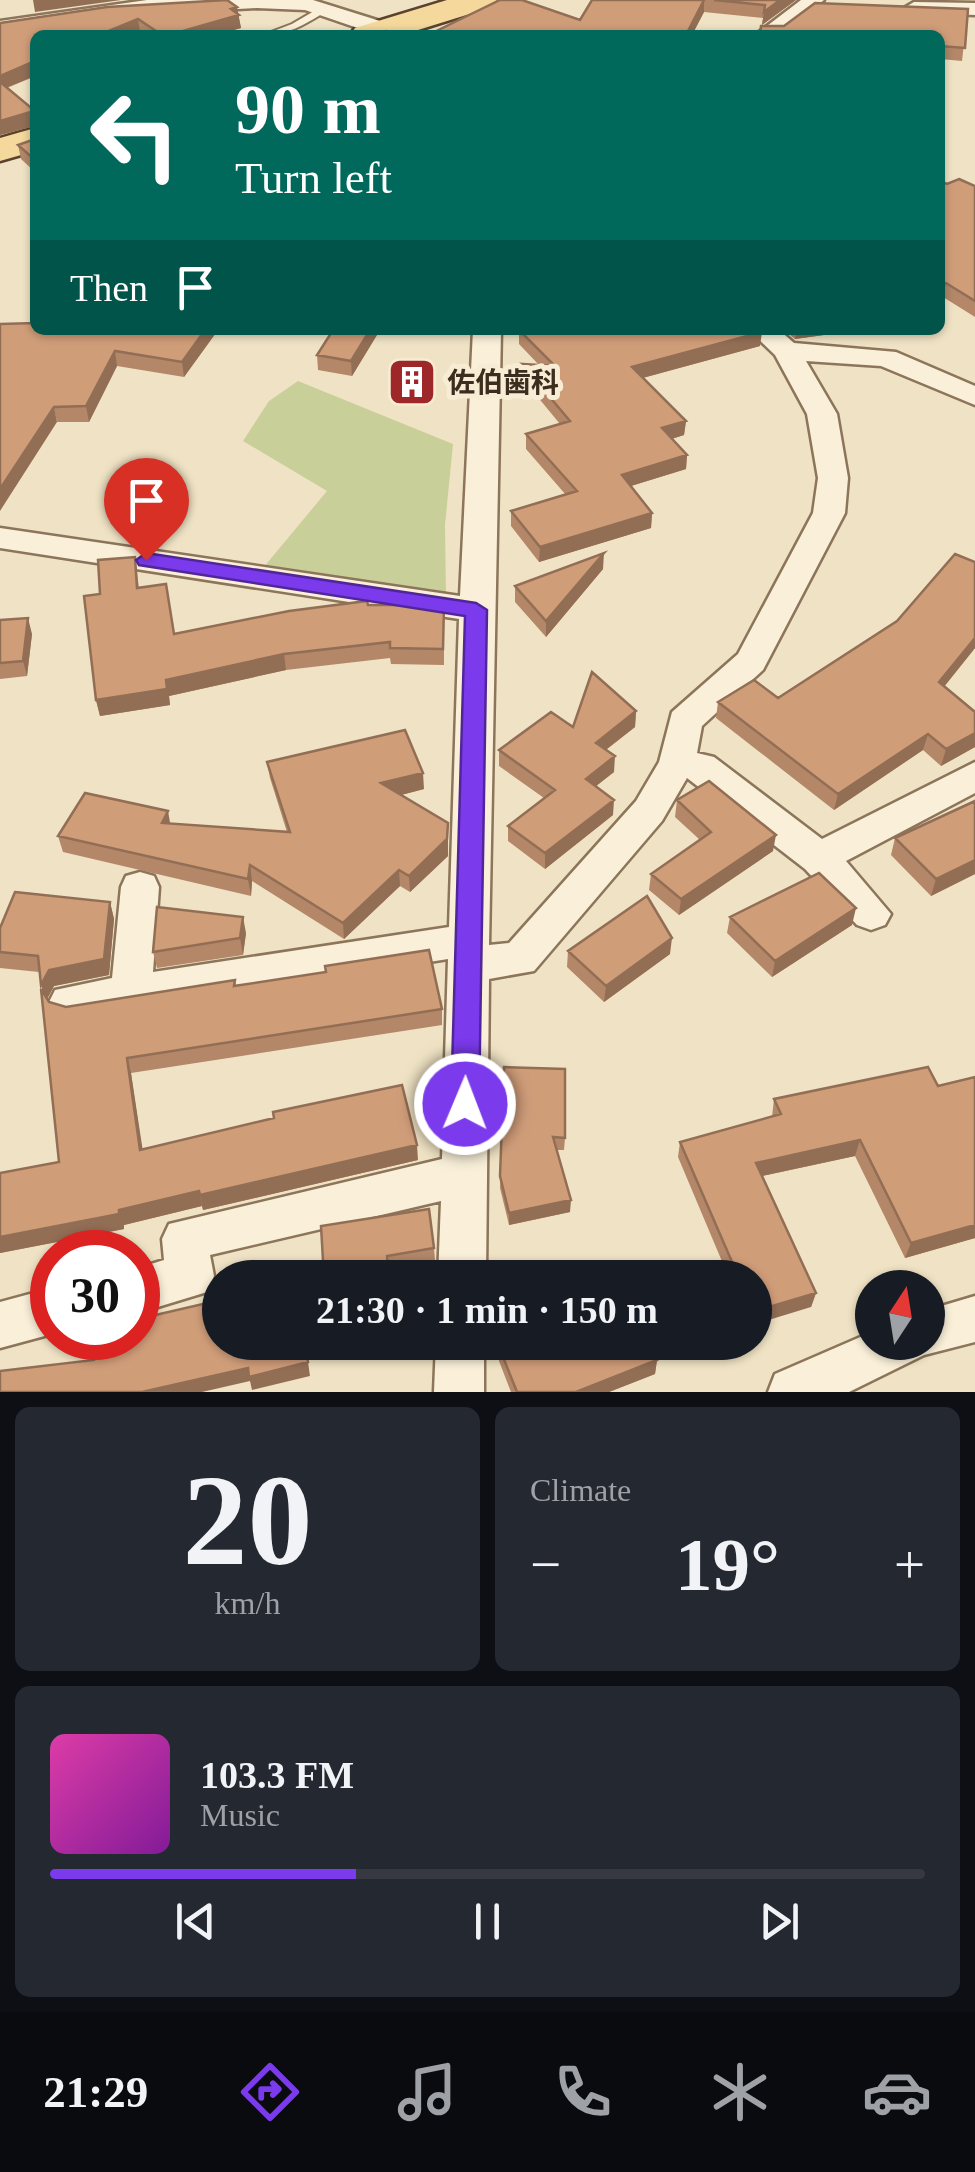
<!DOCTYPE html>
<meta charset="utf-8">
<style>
:root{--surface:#171b24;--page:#242831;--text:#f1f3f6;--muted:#9ea1a6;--line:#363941;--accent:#7c3aed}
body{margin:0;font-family:"Times New Roman","Noto Sans JP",serif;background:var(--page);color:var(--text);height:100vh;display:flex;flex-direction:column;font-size:38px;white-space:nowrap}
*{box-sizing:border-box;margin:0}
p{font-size:32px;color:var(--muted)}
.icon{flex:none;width:55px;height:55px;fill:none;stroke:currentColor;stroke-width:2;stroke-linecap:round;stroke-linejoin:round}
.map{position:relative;height:1392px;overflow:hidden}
.details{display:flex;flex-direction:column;gap:15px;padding:15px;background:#0d0f14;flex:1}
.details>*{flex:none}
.banner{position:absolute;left:30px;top:30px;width:915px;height:305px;border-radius:15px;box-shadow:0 2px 8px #0004;background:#00695c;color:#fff;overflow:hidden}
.needle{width:65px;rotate:12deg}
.fabs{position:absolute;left:855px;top:1270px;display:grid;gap:20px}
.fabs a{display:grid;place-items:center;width:90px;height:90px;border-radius:50%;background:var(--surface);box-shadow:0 2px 8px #0004;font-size:50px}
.speed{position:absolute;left:30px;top:1230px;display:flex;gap:20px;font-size:50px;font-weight:700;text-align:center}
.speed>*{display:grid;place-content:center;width:130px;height:130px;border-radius:50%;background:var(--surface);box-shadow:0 2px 8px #0004;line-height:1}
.speed .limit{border:15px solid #d22;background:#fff;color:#111}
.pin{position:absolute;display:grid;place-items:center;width:85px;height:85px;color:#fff;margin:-102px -42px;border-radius:50% 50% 50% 0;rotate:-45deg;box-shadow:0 0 10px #0007}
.pin .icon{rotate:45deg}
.me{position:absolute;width:110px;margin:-55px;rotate:1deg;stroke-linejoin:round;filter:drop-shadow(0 0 8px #0008)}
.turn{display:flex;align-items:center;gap:35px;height:210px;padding:0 40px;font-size:45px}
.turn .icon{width:130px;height:130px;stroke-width:2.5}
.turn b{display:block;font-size:70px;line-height:85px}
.then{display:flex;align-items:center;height:95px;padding:0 40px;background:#0003;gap:20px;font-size:38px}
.big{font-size:75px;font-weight:800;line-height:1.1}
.details .tile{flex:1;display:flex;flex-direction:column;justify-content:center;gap:15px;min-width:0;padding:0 35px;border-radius:15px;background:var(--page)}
.details .dial{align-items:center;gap:0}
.dial b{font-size:130px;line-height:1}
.song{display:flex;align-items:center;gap:30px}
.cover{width:120px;height:120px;border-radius:15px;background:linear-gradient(135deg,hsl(320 70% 55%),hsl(290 70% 35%))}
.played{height:10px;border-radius:5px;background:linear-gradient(90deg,var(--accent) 35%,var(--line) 35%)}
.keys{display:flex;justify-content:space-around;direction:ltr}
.heat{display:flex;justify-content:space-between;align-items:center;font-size:55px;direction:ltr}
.details .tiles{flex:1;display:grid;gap:15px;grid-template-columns:1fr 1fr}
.tile:last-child{grid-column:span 2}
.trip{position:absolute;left:202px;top:1260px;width:570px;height:100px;border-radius:50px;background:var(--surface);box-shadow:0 2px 8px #0004;font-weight:800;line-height:100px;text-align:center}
.tabs{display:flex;height:160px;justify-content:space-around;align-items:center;background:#090b0e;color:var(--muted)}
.tabs .icon{width:70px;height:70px}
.tabs .on{color:var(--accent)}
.tabs b{font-size:45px;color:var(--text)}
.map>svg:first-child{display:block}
.green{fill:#c9cf98}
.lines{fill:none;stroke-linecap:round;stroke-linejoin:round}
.lane-casing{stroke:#8c755a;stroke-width:4}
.street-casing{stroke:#8c755a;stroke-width:5}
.primary-casing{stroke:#5a422e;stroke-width:5}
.lane{fill:#faf0d9;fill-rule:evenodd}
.street{fill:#faf0d9;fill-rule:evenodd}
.primary{fill:#f4d89c;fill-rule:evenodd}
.wall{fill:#b38768}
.shaded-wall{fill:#926e55}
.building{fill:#d09d79;stroke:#926e55;stroke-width:2.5}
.route{fill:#7c3aed;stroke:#51269a;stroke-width:2.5}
.labels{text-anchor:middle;stroke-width:10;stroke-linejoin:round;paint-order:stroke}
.poi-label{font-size:28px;font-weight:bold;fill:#3c2d1f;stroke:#f7edd5;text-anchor:start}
</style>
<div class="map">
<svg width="975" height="1392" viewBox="0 0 975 1392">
<rect width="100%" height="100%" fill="#f0e3c5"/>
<path class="green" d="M298,381L453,444L445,525L446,597L263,568L327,491L243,441L269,401Z"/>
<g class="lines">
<g class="lane-casing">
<path id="lane" d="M321,7L326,10L325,12C304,25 288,35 263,35L292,24Z"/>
</g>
<g class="street-casing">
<path id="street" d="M147,0H313L380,21L408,35H378L305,10L257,8L109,16L0,33V21Z
M801,0H824L780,35H755Z
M914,2L975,3V15L907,12L904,8Z
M473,330H501L489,945L509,943L636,801L659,762L672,712L738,654L813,513L818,478L807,414L775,355L749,330H779L794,343L896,352L975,386V405L881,366L806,361L837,414L848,478L845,513L763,670L702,726L697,753L714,757L822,839L975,762V793L846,861L891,914L885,925L871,930L857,925L805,869L687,778L662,821L534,971L489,979L486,1278H438L441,1201L210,1255L214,1276L207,1292L138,1313V1268L164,1260L162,1239L169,1224L442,1159L448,959L70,1019L55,1014L49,1002L55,990L112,978L121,887L126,876L140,872L154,876L159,887L153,972L449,927L459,619L0,548V528L460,596Z
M52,1288V1334L0,1348V1302Z
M975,1296V1342L924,1355L849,1392H768L775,1374L872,1332V1342H928V1310Z
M436,1342H484V1392H434Z"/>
</g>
<g class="primary-casing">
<path id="primary" d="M447,0H497L492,7L402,35H350L355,28Z
M35,128V151L0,161V138Z"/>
</g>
<use href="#lane" class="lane"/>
<use href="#street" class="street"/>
<use href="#primary" class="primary"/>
</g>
<path class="wall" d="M592,0H796L762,25L763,18L704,12L692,35H428L580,20Z
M815,3L968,9L962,61L940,59V35H760L761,26H784Z
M238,14L241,28L216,35H145L140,32L7,88L35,126L0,135V23Z
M35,139V172L21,159L18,145Z
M947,184L975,186V317L943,297Z
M35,323L218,330L184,377L117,366L89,422H57Z
M331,330H380L352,376L318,370L317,355L333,330Z
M519,330L760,346L643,378L686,421L684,435L672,439L687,455L686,469L631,486L652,513L651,528L539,562L511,526V511L566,495L526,449V434L560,424L522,378V364L539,365L519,344Z
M784,330H825L824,335L795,339Z
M135,557L139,588L174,634L368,605H444V665L391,664L390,658L286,670L169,696L170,705L100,716L96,700L100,594Z
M603,569L546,637L515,602V586Z
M0,620L32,634L27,676L0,679Z
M975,648L944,687L975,712V747L941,766L923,750L834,810L716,718L718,702L778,698Z
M636,711L635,727L606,750L614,772L595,786L613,815L545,869L508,841V826L544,798L499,766V750L573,727Z
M267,762L424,789L401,795L448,856L410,892L400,886L344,939L252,881L251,896L63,852L58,836L170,823L287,832L270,778Z
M677,800L773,851L679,915L649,890L651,874L700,840L675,817Z
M975,801V874L931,896L891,855L895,838Z
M110,902L114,919L109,975L54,986L47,999L49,1002L66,1007L235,980L236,985L442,1009V1025L131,1073L142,1150L418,1160L203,1210L202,1206L124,1225V1229L0,1253V1173L59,1162L43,992L39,972L0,968V928Z
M730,917L852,925L772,977L727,933Z
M246,933L243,955L157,968L153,952Z
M568,951L670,954L604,1002L567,967Z
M504,1067L565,1138L564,1150H557L570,1212L509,1225L500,1188Z
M975,1077V1238L905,1258L855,1156L762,1176L816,1293L811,1307L755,1278H729L678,1157L680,1142L772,1117L774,1099L938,1086Z
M321,1226L434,1248L435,1260L388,1268Z
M499,1347L657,1360L655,1374L609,1392H511L499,1361Z"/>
<path class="shaded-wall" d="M33,0H121L35,12Z
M704,0V12L692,35H686Z
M780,0H796L762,25L764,12Z
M237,7L241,28L216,35H169Z
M138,19L140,32L133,35H99Z
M35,61V76L0,90V76Z
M34,111L35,126L0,135V121Z
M946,283L943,297L940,298V285Z
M205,330H218L184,377L182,362Z
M370,330H380L352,376L351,361Z
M797,330H825L824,335L795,339Z
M762,332L760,346L631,381L632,367Z
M115,351L117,366L89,422L86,406Z
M54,407L57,422L0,511V489Z
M686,421L684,435L661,442L662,428Z
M687,455L686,469L621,489L622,475Z
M652,513L651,528L539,562L540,547Z
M604,553L603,569L546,637V621Z
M28,618L32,634L27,676L23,661Z
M975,638V648L934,699L939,682Z
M284,654L286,670L169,696L170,705L100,716L96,700L166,680Z
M636,711L635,727L595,758L596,743Z
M975,733V747L941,766L946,749Z
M928,734L923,750L834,810L838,794Z
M615,756L614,772L585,795L586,779Z
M423,773L424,789L382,800L381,783Z
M614,800L613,815L545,869V853Z
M168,811L171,828L162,823Z
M448,823V856L410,892L409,876Z
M776,835L773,851L679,915L681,899Z
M975,860V874L931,896L936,879Z
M250,865L252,881L251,896L248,879Z
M399,870L400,886L344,939L343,923Z
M110,902L114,919L109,975L54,986L46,1001L41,985L49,970Z
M856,908L852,925L772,977L775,961Z
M243,917L246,933L243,955L240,938Z
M672,938L670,954L604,1002L606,986Z
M127,1058L131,1073L145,1165L140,1150Z
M860,1140L855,1156L753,1178L756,1163Z
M417,1145L418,1160L203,1210L200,1195Z
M199,1191L202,1206L124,1225V1229L0,1253V1237Z
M571,1200L570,1212L509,1225V1213Z
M975,1225V1238L905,1258L911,1243Z
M816,1293L811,1307L755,1324V1311Z
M657,1360L655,1374L609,1392H576Z
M308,1362L310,1376L252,1390L250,1381L202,1392H142L248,1368Z"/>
<path class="building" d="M227,0L237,7L231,9L239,15L169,35H162L138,19L99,35H35V61L0,76V23L107,7Z
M500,0H522L580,20L592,0H704L686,35H428Z
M714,0H780L764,12L765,5Z
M815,3L968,9L965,48L940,46V35H760L761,26H784Z
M386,31L396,35H378Z
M0,82L35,111V132L34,111L0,121Z
M35,139V160L18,145Z
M959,179L975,186V301L946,283L940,285V181L947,184Z
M35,323V330H205L182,362L115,351L86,406L54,407L0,489V324Z
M333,330H370L351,361L317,355Z
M519,330H760L762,332L632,367L686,421L662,428L687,455L622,475L652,513L540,547L511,511L577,491L526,434L570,421L522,364L555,366Z
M604,553L546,621L515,586Z
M955,554L975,562V638L939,682L975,712V733L946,749L928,734L838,794L718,702L754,680L778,698L897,621Z
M135,557L137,588L166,584L174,634L289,611L367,601L368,605H444L443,649L390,648V642L284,654L166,680L167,689L96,700L84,596L100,594L98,560Z
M28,618L23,661L0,663V620Z
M592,672L636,711L596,743L615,756L586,779L614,800L545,853L508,826L555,790L499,750L551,712L573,727Z
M405,730L423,773L381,783L448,823L447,839L409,876L399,870L343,923L250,865L248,879L58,836L85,793L168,811L162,823L290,832L267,762Z
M709,781L776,835L681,899L651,874L711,832L677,800Z
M975,801V860L936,879L895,838Z
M819,873L856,908L775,961L730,917Z
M15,892L110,902L104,959L49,970L41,985L38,956L0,952V928Z
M647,896L672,938L606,986L568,951Z
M157,907L243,917L240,938L153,952Z
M429,950L442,1009L127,1058L140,1150L274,1118L273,1112L402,1085L417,1145L200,1195L199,1191L119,1210V1214L0,1237V1173L59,1162L41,989L49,1002L66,1007L235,980L234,986L326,972L325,966Z
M504,1067L565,1069V1138L553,1137L571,1200L509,1213L500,1176Z
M928,1067L938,1086L975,1077V1225L911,1243L860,1140L756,1163L816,1293L755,1311V1278H739L680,1142L781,1114L774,1099Z
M429,1209L434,1248L387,1256L389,1278H324L321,1226Z
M220,1300V1342H304L308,1362L249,1377L248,1368L142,1392H0V1371L94,1360L92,1338H138V1319Z
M510,1342H649L657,1360L576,1392H517L499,1347Z"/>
<path class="route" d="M146,553L476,603L487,610L479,1104L475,1113L465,1117L455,1113L451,1104L465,616L139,565L136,560Z"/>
<defs>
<g id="building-square" transform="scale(2.5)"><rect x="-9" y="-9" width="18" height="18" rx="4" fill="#9e2729" stroke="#f7edd5"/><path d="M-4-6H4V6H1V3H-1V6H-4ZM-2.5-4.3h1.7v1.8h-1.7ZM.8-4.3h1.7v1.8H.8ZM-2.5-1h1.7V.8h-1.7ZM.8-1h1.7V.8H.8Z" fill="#fff"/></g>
</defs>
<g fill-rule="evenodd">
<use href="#building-square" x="412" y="382"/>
</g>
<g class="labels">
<g class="poi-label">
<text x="447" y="392">佐伯歯科</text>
</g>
</g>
</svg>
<div class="fabs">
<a><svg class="needle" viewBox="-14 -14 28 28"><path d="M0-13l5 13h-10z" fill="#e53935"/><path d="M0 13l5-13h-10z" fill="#9ea1a6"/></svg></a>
</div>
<div class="speed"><div class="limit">30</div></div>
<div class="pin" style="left:146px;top:560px;background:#d93025"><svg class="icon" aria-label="arrive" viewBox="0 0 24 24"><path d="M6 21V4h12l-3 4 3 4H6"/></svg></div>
<svg class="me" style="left:465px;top:1104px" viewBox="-20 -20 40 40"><circle r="17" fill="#7c3aed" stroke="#fff" stroke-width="3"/><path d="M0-11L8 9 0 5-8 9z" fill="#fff"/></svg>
<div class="trip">21:30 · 1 min · 150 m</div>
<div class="banner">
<div class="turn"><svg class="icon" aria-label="left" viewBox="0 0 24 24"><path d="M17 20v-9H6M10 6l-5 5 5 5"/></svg><div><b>90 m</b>Turn left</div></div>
<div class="then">Then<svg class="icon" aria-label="arrive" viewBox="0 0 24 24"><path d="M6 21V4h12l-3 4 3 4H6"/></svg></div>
</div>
</div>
<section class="details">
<div class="tiles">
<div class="tile dial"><b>20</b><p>km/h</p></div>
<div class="tile"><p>Climate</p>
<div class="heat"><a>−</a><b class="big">19°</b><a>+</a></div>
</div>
<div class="tile">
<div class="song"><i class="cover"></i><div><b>103.3 FM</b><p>Music</p></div></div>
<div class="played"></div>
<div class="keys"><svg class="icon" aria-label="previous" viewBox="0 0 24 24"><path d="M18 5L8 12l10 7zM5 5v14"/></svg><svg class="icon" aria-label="pause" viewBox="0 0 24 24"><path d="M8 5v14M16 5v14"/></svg><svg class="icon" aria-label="next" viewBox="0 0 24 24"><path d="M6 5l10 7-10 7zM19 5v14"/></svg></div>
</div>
</div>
</section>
<nav class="tabs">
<b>21:29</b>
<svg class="icon on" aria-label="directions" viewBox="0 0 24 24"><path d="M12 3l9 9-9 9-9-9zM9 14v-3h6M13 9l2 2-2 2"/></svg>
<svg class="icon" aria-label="music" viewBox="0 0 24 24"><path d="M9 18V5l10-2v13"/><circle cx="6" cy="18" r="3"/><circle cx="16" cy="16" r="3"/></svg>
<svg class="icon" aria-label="phone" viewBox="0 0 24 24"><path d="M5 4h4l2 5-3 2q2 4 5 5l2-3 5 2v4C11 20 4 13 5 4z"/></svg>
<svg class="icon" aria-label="climate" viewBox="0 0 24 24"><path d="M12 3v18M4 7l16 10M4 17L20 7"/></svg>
<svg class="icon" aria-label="car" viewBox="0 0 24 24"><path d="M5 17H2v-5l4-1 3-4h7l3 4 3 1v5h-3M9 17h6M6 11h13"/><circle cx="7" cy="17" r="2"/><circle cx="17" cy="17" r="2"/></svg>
</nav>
